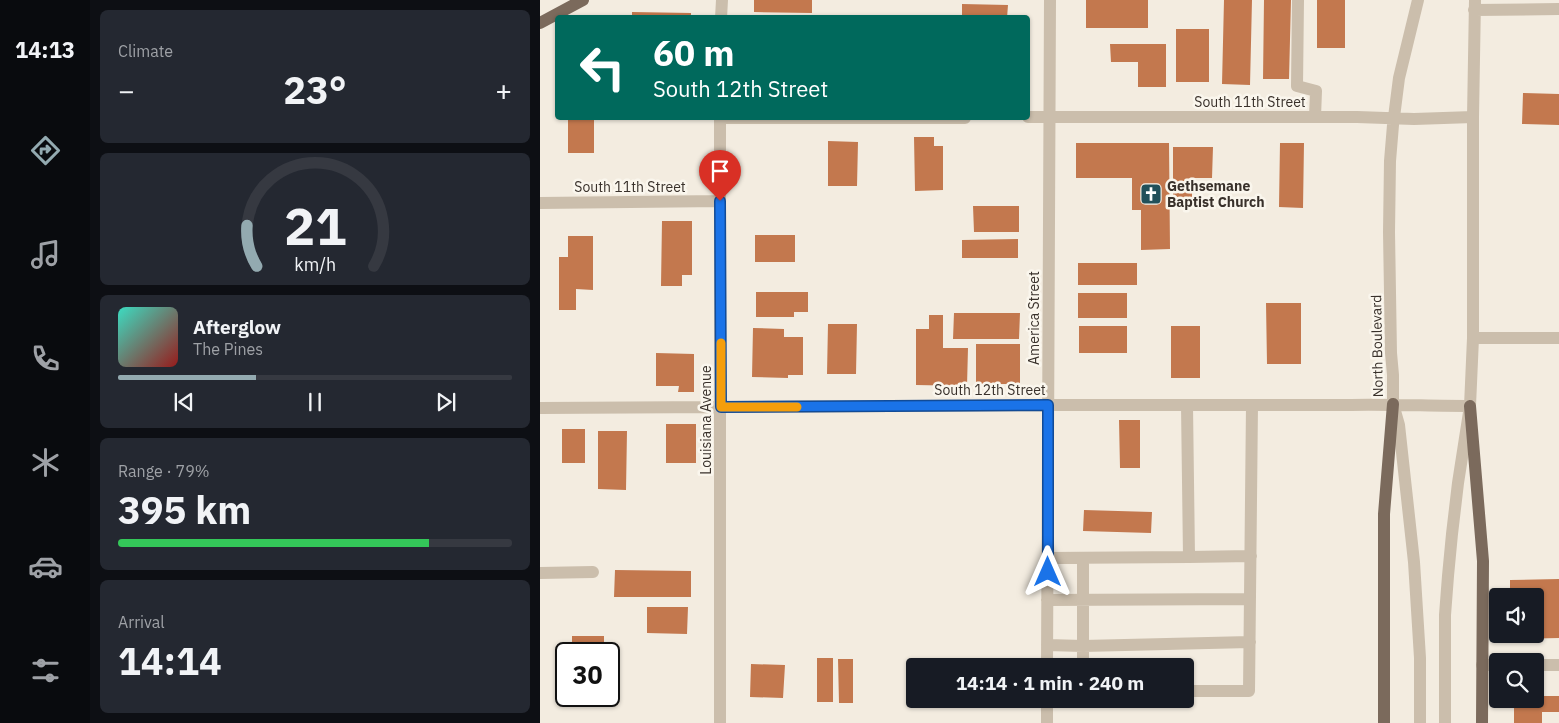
<!DOCTYPE html>
<meta charset="utf-8">
<style>
:root{--surface:#171b24;--page:#242831;--text:#f1f3f6;--muted:#9ea1a6;--line:#363941;--accent:#93aab0}
body{margin:0;font-family:"IBM Plex Sans",sans-serif;background:var(--page);color:var(--text);height:100vh;display:flex;flex-direction:column;font-size:19px;white-space:nowrap}
*{box-sizing:border-box;margin:0}
p{font-size:16px;color:var(--muted)}
.icon{flex:none;width:28px;height:28px;fill:none;stroke:currentColor;stroke-width:2;stroke-linecap:round;stroke-linejoin:round}
.map{position:relative;flex:1;overflow:hidden}
.sheet{display:flex;flex-direction:column;gap:10px;padding:10px;background:#0d0f14;width:450px}
.sheet>*{flex:none}
.banner{position:absolute;left:15px;top:15px;width:475px;height:105px;border-radius:5px;box-shadow:0 1px 4px #0004;background:#00695c;color:#fff;overflow:hidden}
.controls{position:absolute;left:949px;top:588px;display:grid;gap:10px}
.controls a{display:grid;place-items:center;width:55px;height:55px;border-radius:5px;background:var(--surface);box-shadow:0 1px 4px #0004;font-size:25px}
.speed{position:absolute;left:15px;top:642px;display:flex;gap:10px;font-size:25px;font-weight:700;text-align:center}
.speed>*{display:grid;place-content:center;width:65px;height:65px;border-radius:50%;background:var(--surface);box-shadow:0 1px 4px #0004;line-height:1}
.speed .limit{border:2px solid #111;border-radius:8px;background:#fff;color:#111}
.pin{position:absolute;display:grid;place-items:center;width:42px;height:42px;color:#fff;margin:-51px -21px;border-radius:50% 50% 50% 0;rotate:-45deg;box-shadow:0 0 5px #0007}
.pin .icon{rotate:45deg}
.me{position:absolute;width:55px;margin:-28px;rotate:0deg;stroke-linejoin:round;filter:drop-shadow(0 0 4px #0008)}
.turn{display:flex;align-items:center;gap:18px;height:105px;padding:0 15px;font-size:22px}
.turn .icon{width:65px;height:65px;stroke-width:2.5}
.turn b{display:block;font-size:35px;line-height:42px}
.big{font-size:38px;font-weight:700;line-height:1.1}
.sheet .widget{flex:1;display:flex;flex-direction:column;justify-content:center;gap:8px;min-width:0;padding:0 18px;border-radius:8px;background:var(--page)}
.sheet .dial{align-items:center;gap:0}
.dial svg{height:130px;overflow:visible;fill:none;stroke:var(--line);stroke-width:7;stroke-linecap:round;text-anchor:middle}
.dial text{fill:var(--text);stroke:none}
.song{display:flex;align-items:center;gap:15px}
.cover{width:60px;height:60px;border-radius:8px;background:linear-gradient(135deg,hsl(170 70% 55%),hsl(0 70% 35%))}
.played{height:5px;border-radius:2px;background:linear-gradient(90deg,var(--accent) 35%,var(--line) 35%)}
.keys{display:flex;justify-content:space-around;direction:ltr}
.heat{display:flex;justify-content:space-between;align-items:center;font-size:28px;direction:ltr}
.charge{height:8px;border-radius:4px;background:linear-gradient(90deg,#34c759 79%,var(--line) 0)}
.trip{position:absolute;left:366px;top:658px;width:288px;height:50px;border-radius:5px;background:var(--surface);box-shadow:0 1px 4px #0004;font-weight:700;line-height:50px;text-align:center}
main{display:flex;flex:1;min-height:0}
.tabs{display:flex;flex-direction:column;width:90px;justify-content:space-around;align-items:center;background:#090b0e;color:var(--muted)}
.tabs .icon{width:35px;height:35px}
.tabs .selected{color:var(--accent)}
.tabs b{font-size:22px;color:var(--text)}
.map>svg:first-child{display:block}
.building{fill:#c3784e}
.lines{fill:none;stroke-linecap:round;stroke-linejoin:round}
.minor{stroke:#cbbeac;stroke-width:12}
.major{stroke:#7b6a5c;stroke-width:12}
.route-casing{stroke:#114b97;stroke-width:12}
.route{stroke:#1a73e8;stroke-width:9}
.slow{stroke:#f59e0b;stroke-width:9}
.labels{text-anchor:middle;stroke-width:5;stroke-linejoin:round;paint-order:stroke}
.street-label{font-size:14px;fill:#39312b;stroke:#faf6ed}
.poi-label{font-size:14px;font-weight:bold;fill:#39312b;stroke:#faf6ed;text-anchor:start}
</style>
<main>
<nav class="tabs">
<b>14:13</b>
<svg class="icon selected" aria-label="directions" viewBox="0 0 24 24"><path d="M12 3l9 9-9 9-9-9zM9 14v-3h6M13 9l2 2-2 2"/></svg>
<svg class="icon" aria-label="music" viewBox="0 0 24 24"><path d="M9 18V5l10-2v13"/><circle cx="6" cy="18" r="3"/><circle cx="16" cy="16" r="3"/></svg>
<svg class="icon" aria-label="phone" viewBox="0 0 24 24"><path d="M5 4h4l2 5-3 2q2 4 5 5l2-3 5 2v4C11 20 4 13 5 4z"/></svg>
<svg class="icon" aria-label="climate" viewBox="0 0 24 24"><path d="M12 3v18M4 7l16 10M4 17L20 7"/></svg>
<svg class="icon" aria-label="car" viewBox="0 0 24 24"><path d="M5 17H2v-5l4-1 3-4h7l3 4 3 1v5h-3M9 17h6M6 11h13"/><circle cx="7" cy="17" r="2"/><circle cx="17" cy="17" r="2"/></svg>
<svg class="icon" aria-label="filters" viewBox="0 0 24 24"><path d="M4 7h16M4 17h16"/><circle cx="9" cy="7" r="2"/><circle cx="15" cy="17" r="2"/></svg>
</nav>
<section class="sheet">
<div class="widget"><p>Climate</p>
<div class="heat"><a>−</a><b class="big">23°</b><a>+</a></div>
</div>
<div class="widget dial"><svg viewBox="0 0 100 80">
<path d="M14 69A42 42 0 1 1 86 69"/>
<path d="M14 69A42 42 0 0 1 8 44" stroke="#93aab0"/>
<text x="50" y="56" font-size="32" font-weight="700">21</text>
<text x="50" y="72" font-size="11">km/h</text>
</svg></div>
<div class="widget">
<div class="song"><i class="cover"></i><div><b>Afterglow</b><p>The Pines</p></div></div>
<div class="played"></div>
<div class="keys"><svg class="icon" aria-label="previous" viewBox="0 0 24 24"><path d="M18 5L8 12l10 7zM5 5v14"/></svg><svg class="icon" aria-label="pause" viewBox="0 0 24 24"><path d="M8 5v14M16 5v14"/></svg><svg class="icon" aria-label="next" viewBox="0 0 24 24"><path d="M6 5l10 7-10 7zM19 5v14"/></svg></div>
</div>
<div class="widget"><p>Range · 79%</p><b class="big">395 km</b><div class="charge"></div></div>
<div class="widget"><p>Arrival</p><b class="big">14:14</b></div>
</section>
<div class="map">
<svg width="1019" height="723" viewBox="0 0 1019 723">
<rect width="100%" height="100%" fill="#f3ece0"/>
<path class="building" d="M214,0H272V13L214,12Z
M546,0H608V28H546Z
M684,0H712L710,85L682,84Z
M724,0H751L749,79H723Z
M777,0H805V48H777Z
M422,4L468,5L467,18H422Z
M92,12L151,13V18H92Z
M636,29H669V82H636Z
M570,44H626V87H598V62H571Z
M983,93L1019,94V125L982,124Z
M28,118H54V153H28Z
M374,137H394V146H403V190L375,191Z
M288,141L318,142L317,186H288Z
M536,143H629L630,249L601,250V210H592V178H536Z
M740,143H764L763,208L739,207Z
M633,147H673L672,178H652V201L633,200Z
M433,206H479V232H434Z
M122,221H152V275H142V286H121Z
M215,235H255V262H215Z
M28,236H53V290L36,289V310H19V257H28Z
M478,239V258H422V240Z
M538,263H597V285H538Z
M216,292H268V312H254V317H216Z
M538,293H587V318H538Z
M726,303H761V364H727Z
M414,313H480L479,339H413Z
M389,315H403V348H428L427,386L376,385V329H389Z
M288,324H317L316,374H287Z
M539,326H587V353H539Z
M631,326H660V378H631Z
M213,328L244,329V337H263V375H248V378L212,377Z
M436,344H480V384H436Z
M116,353L154,354V392H138L139,386H116Z
M579,420H600V468H580Z
M126,424H156V463H126Z
M22,429H45V463H22Z
M58,431H87L86,490L58,489Z
M544,510L612,512L611,533L543,531Z
M75,570L151,571V597H74Z
M1019,579V638L971,639V634H995V596H970V580Z
M107,607H148L147,634L107,633Z
M32,636H64V654H32Z
M277,658H293V702H277Z
M298,659H313V703H299Z
M211,664L245,665L243,698L210,697Z
M995,689H1003V696H1019V712H1002V723H974V699H995Z
M31,696H63V700H31Z"/>
<g class="lines">
<path class="minor" d="M758,0L757,86L776,91L775,117
M878,0L859,78L853,125L850,161L849,232L851,353L853,375V404L859,425L874,562L880,658V723
M934,10L1019,9
M181,18L182,0
M488,117H817L874,119L933,117
M180,118H425
M0,203L180,201
M933,338H1019
M0,408L508,405H806C847,404 889,406 930,406
M649,557L711,556
M508,558L649,557L647,405
M543,558V666
M0,573L53,572
M507,600L710,599
M507,645L543,646L710,642
M942,665H958
M995,665H1019
M507,666L510,0
M645,691H709L712,405
M180,723V118
M507,723V699
M905,723V615L908,576L912,534L918,483L930,406L933,338V117L935,0"/>
<path class="major" d="M0,23L43,0
M930,406L943,561L942,723
M844,723V514L853,404"/>
</g>
<g class="lines">
<g class="route-casing">
<path id="route" d="M180,201L181,407L508,405V572"/>
</g>
<use href="#route" class="route"/>
<path class="slow" d="M181,343V407H257"/>
</g>
<defs>
<g id="church-square" transform="scale(1.125)"><rect x="-9" y="-9" width="18" height="18" rx="4" fill="#21505a" stroke="#faf6ed"/><path d="M-1.2-6h2.4v3.5h3.3v2.4h-3.3V6h-2.4V-.1h-3.3v-2.4h3.3Z" fill="#fff"/></g>
</defs>
<g fill-rule="evenodd">
<use href="#church-square" x="611" y="194"/>
</g>
<g class="labels">
<g class="street-label">
<text x="710" y="107">South 11th Street</text>
<text x="90" y="192">South 11th Street</text>
<text transform="translate(494 318) rotate(-90)" y="5">America Street</text>
<text transform="translate(837 346) rotate(-91)" y="5">North Boulevard</text>
<text x="450" y="395">South 12th Street</text>
<text transform="translate(166 420) rotate(-90)" y="5">Louisiana Avenue</text>
</g>
<g class="poi-label">
<text x="627" y="191">Gethsemane<tspan x="627" dy="16">Baptist Church</tspan></text>
</g>
</g>
</svg>
<div class="controls">
<a><svg class="icon" aria-label="sound" viewBox="0 0 24 24"><path d="M4 9h4l5-4v14l-5-4H4zM17 9q2 3 0 6"/></svg></a>
<a><svg class="icon" aria-label="search" viewBox="0 0 24 24"><circle cx="10" cy="10" r="6"/><path d="M15 15l6 6"/></svg></a>
</div>
<div class="speed"><div class="limit">30</div></div>
<div class="pin" style="left:180px;top:201px;background:#d93025"><svg class="icon" aria-label="arrive" viewBox="0 0 24 24"><path d="M6 21V4h12l-3 4 3 4H6"/></svg></div>
<svg class="me" style="left:508px;top:572px" viewBox="-20 -20 40 40"><path d="M0-17L14 15 0 8-14 15z" fill="#1a73e8" stroke="#fff" stroke-width="4"/></svg>
<div class="trip">14:14 · 1 min · 240 m</div>
<div class="banner">
<div class="turn"><svg class="icon" aria-label="left" viewBox="0 0 24 24"><path d="M17 20v-9H6M10 6l-5 5 5 5"/></svg><div><b>60 m</b>South 12th Street</div></div>
</div>
</div>
</main>
